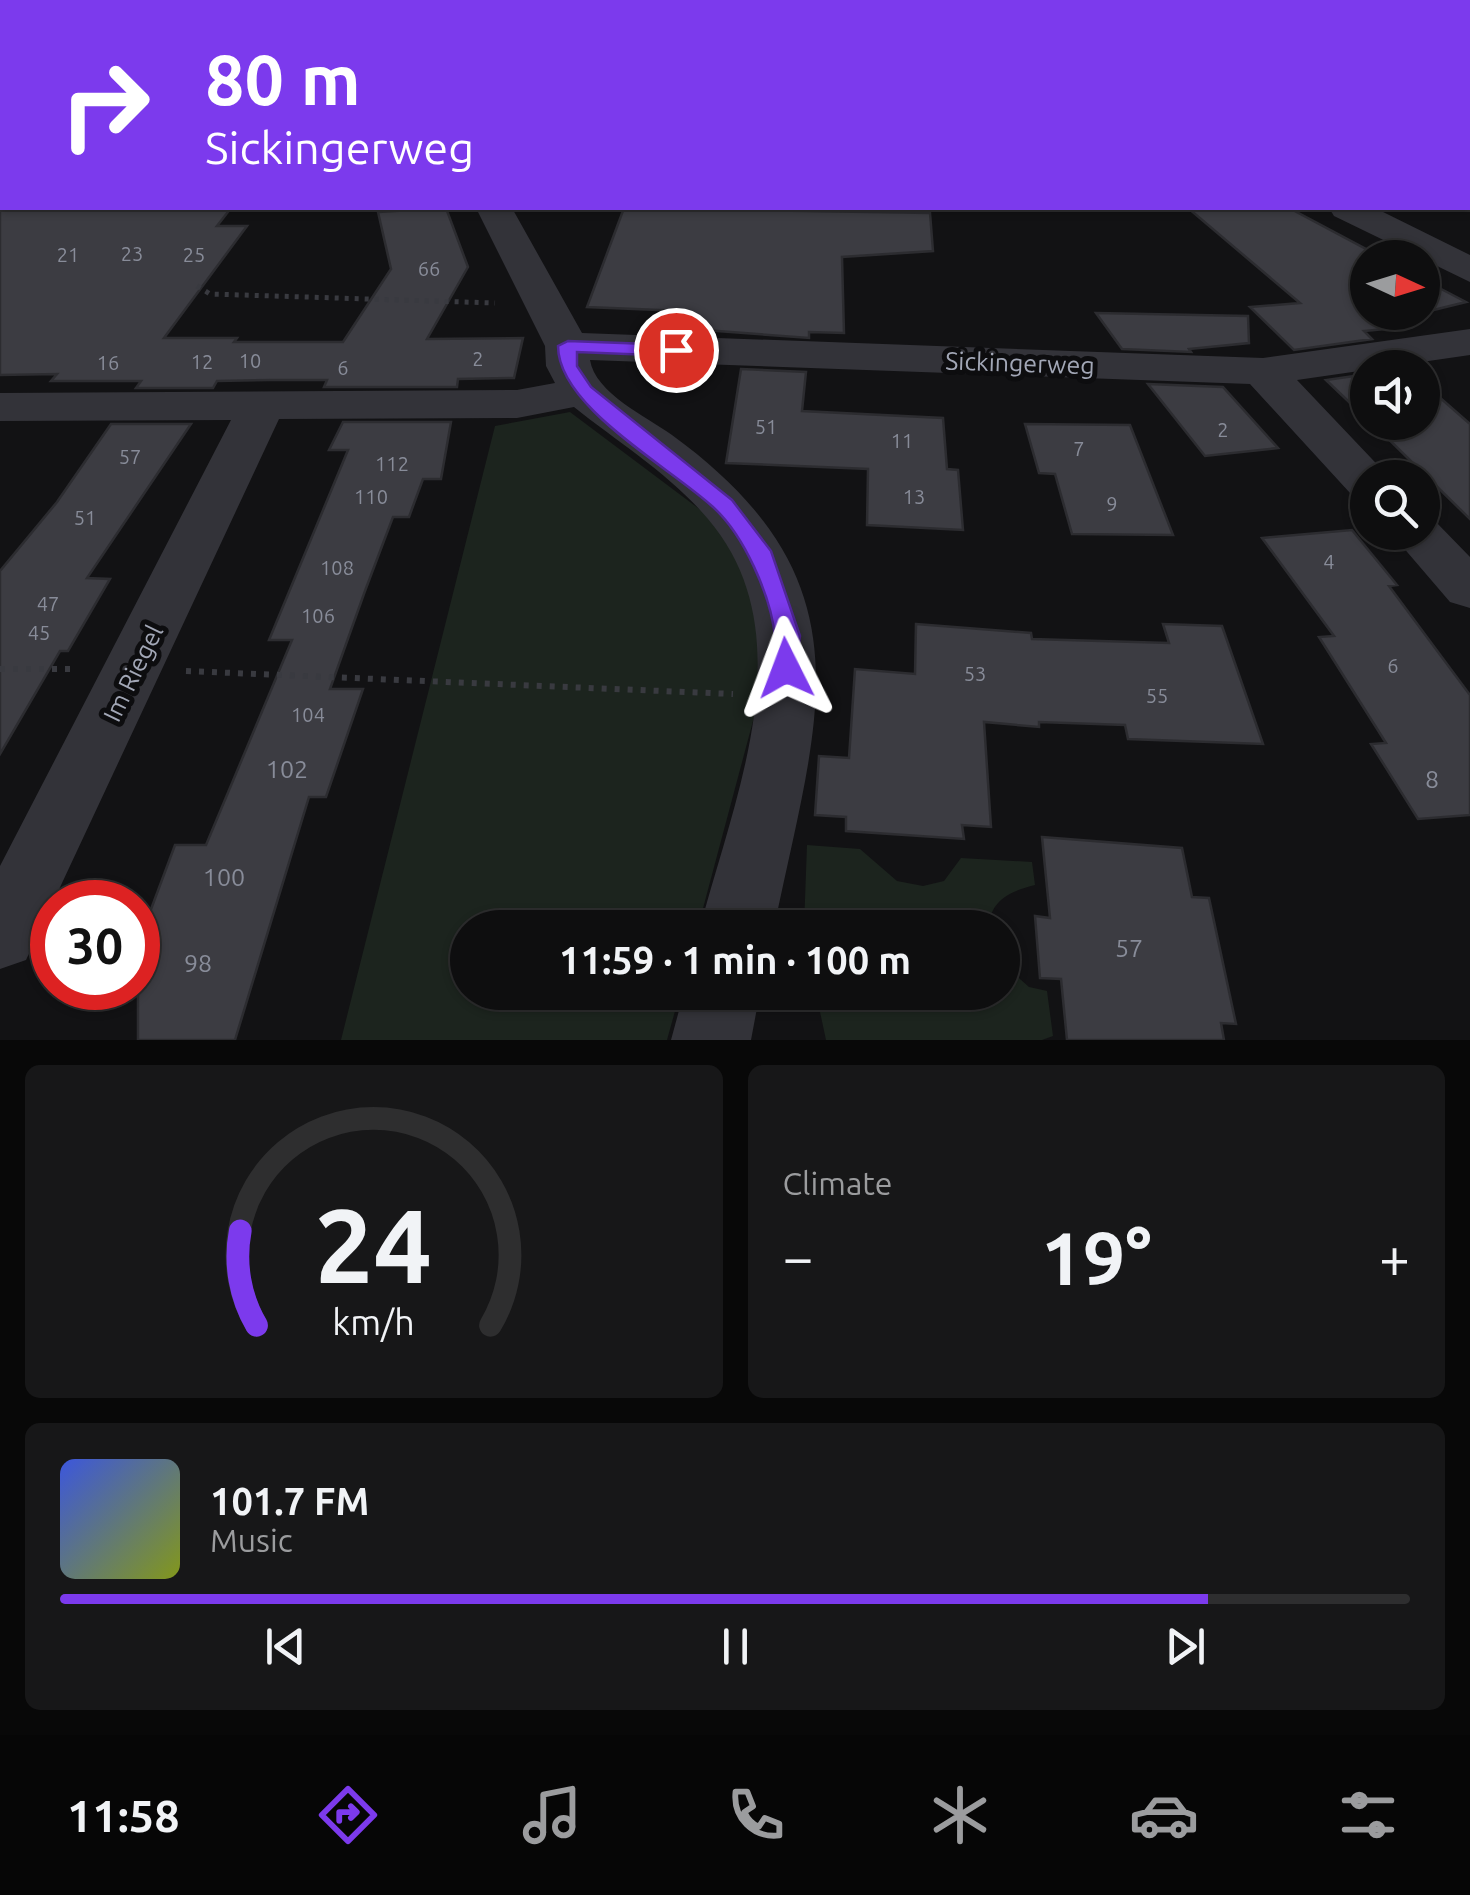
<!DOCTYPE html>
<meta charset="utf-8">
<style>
:root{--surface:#0e0e0f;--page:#171718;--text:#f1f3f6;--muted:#9b9c9e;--line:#2e2e2f;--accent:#7c3aed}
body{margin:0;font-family:Ubuntu,sans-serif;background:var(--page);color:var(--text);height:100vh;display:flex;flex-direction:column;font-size:38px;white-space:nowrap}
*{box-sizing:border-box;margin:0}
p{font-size:32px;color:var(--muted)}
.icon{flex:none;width:55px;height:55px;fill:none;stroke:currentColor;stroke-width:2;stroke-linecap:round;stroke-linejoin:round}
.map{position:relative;height:1040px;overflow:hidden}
.panel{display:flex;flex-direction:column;gap:25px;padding:25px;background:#080808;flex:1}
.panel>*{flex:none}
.guide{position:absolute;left:0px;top:0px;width:1470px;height:210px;box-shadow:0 2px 8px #0004,0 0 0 2px var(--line);background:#7c3aed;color:#fff;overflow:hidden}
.needle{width:65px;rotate:94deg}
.buttons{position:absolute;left:1350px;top:240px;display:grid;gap:20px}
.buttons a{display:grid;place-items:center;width:90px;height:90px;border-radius:50%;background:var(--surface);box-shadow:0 2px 8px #0004,0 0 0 2px var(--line);font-size:50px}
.speed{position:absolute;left:30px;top:880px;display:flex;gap:20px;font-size:50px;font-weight:700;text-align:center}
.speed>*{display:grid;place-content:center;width:130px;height:130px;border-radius:50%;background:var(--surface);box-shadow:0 2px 8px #0004,0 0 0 2px var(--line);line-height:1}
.speed .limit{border:15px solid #d22;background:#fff;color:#111}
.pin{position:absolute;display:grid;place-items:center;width:85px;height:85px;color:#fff;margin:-42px;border:5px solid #fff;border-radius:50%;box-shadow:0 2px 10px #0007}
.me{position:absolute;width:110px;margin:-55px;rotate:357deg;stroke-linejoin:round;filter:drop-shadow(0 0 8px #0008)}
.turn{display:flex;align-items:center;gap:35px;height:210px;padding:0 40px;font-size:45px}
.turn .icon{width:130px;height:130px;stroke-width:2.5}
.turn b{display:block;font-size:70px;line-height:85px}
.big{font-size:75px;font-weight:700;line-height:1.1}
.panel .tile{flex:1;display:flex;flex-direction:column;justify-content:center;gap:15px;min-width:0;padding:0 35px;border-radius:15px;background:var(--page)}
.panel .dial{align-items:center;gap:0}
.dial svg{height:260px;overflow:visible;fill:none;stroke:var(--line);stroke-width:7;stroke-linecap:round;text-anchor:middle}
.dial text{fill:var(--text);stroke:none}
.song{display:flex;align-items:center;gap:30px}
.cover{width:120px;height:120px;border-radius:15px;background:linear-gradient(135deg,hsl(230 70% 55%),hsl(70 70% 35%))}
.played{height:10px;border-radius:5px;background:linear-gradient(90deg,var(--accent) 85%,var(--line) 85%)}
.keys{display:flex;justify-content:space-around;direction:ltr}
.heat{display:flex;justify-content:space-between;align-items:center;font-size:55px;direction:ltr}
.panel .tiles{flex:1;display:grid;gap:25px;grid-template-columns:1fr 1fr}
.tile:last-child{grid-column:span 2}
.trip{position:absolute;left:450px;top:910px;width:570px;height:100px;border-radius:50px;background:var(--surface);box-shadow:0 2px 8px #0004,0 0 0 2px var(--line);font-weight:700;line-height:100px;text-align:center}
.menu{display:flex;height:160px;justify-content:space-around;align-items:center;background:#060606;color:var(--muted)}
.menu .icon{width:70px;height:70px}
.menu .selected{color:var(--accent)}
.menu b{font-size:45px;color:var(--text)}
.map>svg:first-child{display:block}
.green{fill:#1c241e}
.building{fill:#3c3c42;stroke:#2c2c30;stroke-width:2.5}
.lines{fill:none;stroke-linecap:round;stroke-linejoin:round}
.path-far1{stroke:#393a40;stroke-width:5;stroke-dasharray:4 6;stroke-linecap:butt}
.path{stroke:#393a40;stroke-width:6;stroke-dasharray:5 8;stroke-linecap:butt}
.street{fill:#333339;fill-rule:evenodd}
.secondary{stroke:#414249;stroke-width:55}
.route{fill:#7c3aed;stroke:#51269a;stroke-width:2.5}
.labels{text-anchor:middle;stroke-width:10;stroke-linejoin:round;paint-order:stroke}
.number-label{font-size:20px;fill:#888c99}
.street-label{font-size:25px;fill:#a2a7b6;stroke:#0d0d0f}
.near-number-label{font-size:25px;fill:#888c99}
</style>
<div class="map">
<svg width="1470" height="1040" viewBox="0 0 1470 1040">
<rect width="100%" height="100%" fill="#121214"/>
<path class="green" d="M570,412L706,514L741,559L764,629L757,706L698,927L468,928V992L680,993L667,1040H341L495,426Z
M807,845L860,849L897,881L923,886L944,881L961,858L1032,862L1035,885C1011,891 990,900 989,927H804Z
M1003,964L1029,987L1047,991L1053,1036L1042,1040H826L816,993L1002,992Z"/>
<path class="building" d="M0,208H231L217,226H247L164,338H237L234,342H343L391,269L378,212L446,208L468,267L427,339L523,338L514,378L458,379L457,387H324L327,380H270L217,381L213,388H136L141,381H51L57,374L0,375Z
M624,208L930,213L933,251L842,257L844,333L809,332V338L678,328L682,311L587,307Z
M1188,208H1289L1383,258H1368V312H1422V279L1466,302L1389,321L1397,328L1364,331L1372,339L1294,350L1250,307L1300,303Z
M1096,313L1248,316L1249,343L1189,349L1191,352L1122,349Z
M741,369L806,372L802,411L943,418L947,469L958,470L963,530L867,525L868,469L726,463Z
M1368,374V420L1326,380Z
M1422,382L1470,424V519L1371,422H1422Z
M1148,384L1223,387L1278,448L1205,456Z
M343,422H451L441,479H423L409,517H393L365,591L330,689H363L326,797H309L235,1040H138V944L175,845H206L292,640H269L348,450H329Z
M111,424H191L87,578L110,579L68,651H60L0,754V571L57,502Z
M1025,424L1130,425L1173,535L1072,534L1055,474L1039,473Z
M1352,530L1397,585L1389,586L1470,695V815L1418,819L1371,744L1386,743L1319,637L1334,636L1262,538Z
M916,624L1031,633L1032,639L1169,643L1163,624L1222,626L1263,744L1128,739L1125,725L1039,722V727L984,722L991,827L962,825L964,839L846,831V817L815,815L819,756L849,758L855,669L915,674Z
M1042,837L1182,848L1192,897L1209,898L1236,1024L1221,1023L1224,1040H1067L1061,979L1040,978L1035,916L1050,918Z"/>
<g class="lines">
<path class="path-far1" d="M197,286L210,294L495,303"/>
<path class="path" d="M0,669H73
M186,671L733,694"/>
<path class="street" d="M374,0H401L402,2H376Z
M939,0H968L969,2H941Z
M1271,0H1305L1306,2H1273Z
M1468,44H1470V62L1468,61Z
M1468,147H1470V167H1468Z
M476,208H512L582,333L1263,358L1470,329V355L1297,380L1390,478H1368V497L1350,493L1250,384L590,360C595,393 647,417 672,435C875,583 817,717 774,928H700C733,800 807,635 708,519C670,474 619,443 574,407L517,418L279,419L26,960L0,969V866L231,420L0,421V393L517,390L555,383L546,366L545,346Z
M1329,208H1375L1470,255V282L1334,216Z
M1422,518L1435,521L1470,557V608L1450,602L1390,532H1422Z
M684,992H760L751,1040H671Z"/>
<path class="secondary" d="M1453,0L1463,2"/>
</g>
<path class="route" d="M568,341L676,345L686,350L676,356L577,352V366L591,387L732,500L771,551L800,636L795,674H776C769,662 776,650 775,637C771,596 744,535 713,507C670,467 558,407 558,346Z"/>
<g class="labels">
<g class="number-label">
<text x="132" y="261">23</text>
<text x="68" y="262">21</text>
<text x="194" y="262">25</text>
<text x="429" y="276">66</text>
<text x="478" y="366">2</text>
<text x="250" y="368">10</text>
<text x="202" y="369">12</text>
<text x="108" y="370">16</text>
<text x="343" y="375">6</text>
<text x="766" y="434">51</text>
<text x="1223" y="437">2</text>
<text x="902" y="448">11</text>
<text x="1079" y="456">7</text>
<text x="130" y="464">57</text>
<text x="392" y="471">112</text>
<text x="371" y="504">110</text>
<text x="914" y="504">13</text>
<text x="1112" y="511">9</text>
<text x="85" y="525">51</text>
<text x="1329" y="569">4</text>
<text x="337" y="575">108</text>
<text x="48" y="611">47</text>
<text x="318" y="623">106</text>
<text x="39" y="640">45</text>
<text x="1393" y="673">6</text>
<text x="975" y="681">53</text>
<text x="1157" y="703">55</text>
<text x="308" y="722">104</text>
</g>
<g class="street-label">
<text transform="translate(1020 363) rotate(2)" y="9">Sickingerweg</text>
<text transform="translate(133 673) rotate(-64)" y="9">Im Riegel</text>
</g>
<g class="near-number-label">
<text x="287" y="778">102</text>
<text x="1432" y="788">8</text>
<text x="224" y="886">100</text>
<text x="1129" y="957">57</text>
<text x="198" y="972">98</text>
</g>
</g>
</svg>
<div class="buttons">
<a><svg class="needle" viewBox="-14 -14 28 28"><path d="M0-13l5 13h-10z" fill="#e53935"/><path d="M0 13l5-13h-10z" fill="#9b9c9e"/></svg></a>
<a><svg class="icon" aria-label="sound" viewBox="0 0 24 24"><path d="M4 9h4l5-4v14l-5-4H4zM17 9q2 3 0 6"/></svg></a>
<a><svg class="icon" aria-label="search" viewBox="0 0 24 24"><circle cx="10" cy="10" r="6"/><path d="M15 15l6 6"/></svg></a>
</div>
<div class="speed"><div class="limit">30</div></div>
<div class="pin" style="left:676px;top:350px;background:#d93025"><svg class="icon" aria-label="arrive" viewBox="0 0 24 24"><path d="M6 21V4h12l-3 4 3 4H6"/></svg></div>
<svg class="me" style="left:786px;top:668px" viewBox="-20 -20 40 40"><path d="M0-17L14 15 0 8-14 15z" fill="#7c3aed" stroke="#fff" stroke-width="4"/></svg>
<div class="trip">11:59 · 1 min · 100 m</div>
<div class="guide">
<div class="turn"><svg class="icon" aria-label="right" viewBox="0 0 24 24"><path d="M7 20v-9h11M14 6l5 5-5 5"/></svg><div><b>80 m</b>Sickingerweg</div></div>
</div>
</div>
<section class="panel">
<div class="tiles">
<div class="tile dial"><svg viewBox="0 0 100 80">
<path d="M14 69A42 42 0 1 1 86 69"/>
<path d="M14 69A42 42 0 0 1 9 40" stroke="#7c3aed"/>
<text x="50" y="56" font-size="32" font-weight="700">24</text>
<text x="50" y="72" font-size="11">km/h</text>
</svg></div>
<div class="tile"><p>Climate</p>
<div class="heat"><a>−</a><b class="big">19°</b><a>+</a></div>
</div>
<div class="tile">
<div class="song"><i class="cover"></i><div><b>101.7 FM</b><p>Music</p></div></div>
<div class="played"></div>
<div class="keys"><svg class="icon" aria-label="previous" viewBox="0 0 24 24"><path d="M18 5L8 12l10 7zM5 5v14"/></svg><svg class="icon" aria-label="pause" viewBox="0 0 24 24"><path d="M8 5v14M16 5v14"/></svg><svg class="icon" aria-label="next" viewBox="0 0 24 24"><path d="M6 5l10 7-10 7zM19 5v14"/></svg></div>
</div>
</div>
</section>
<nav class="menu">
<b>11:58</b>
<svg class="icon selected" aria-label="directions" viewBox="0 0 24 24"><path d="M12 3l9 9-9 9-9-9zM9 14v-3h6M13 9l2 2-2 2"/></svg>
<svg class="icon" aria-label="music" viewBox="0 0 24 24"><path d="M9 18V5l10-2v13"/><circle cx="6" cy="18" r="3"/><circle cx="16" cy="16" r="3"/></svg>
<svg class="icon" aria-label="phone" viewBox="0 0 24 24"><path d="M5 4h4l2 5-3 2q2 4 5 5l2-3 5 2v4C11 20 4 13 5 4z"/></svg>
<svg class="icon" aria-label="climate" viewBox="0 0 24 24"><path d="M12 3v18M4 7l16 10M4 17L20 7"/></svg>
<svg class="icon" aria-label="car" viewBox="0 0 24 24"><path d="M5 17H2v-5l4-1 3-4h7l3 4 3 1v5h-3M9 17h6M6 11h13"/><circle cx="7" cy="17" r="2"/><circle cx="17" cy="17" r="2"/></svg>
<svg class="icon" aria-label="filters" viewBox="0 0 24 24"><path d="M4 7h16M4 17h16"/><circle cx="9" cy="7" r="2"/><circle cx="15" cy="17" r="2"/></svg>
</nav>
